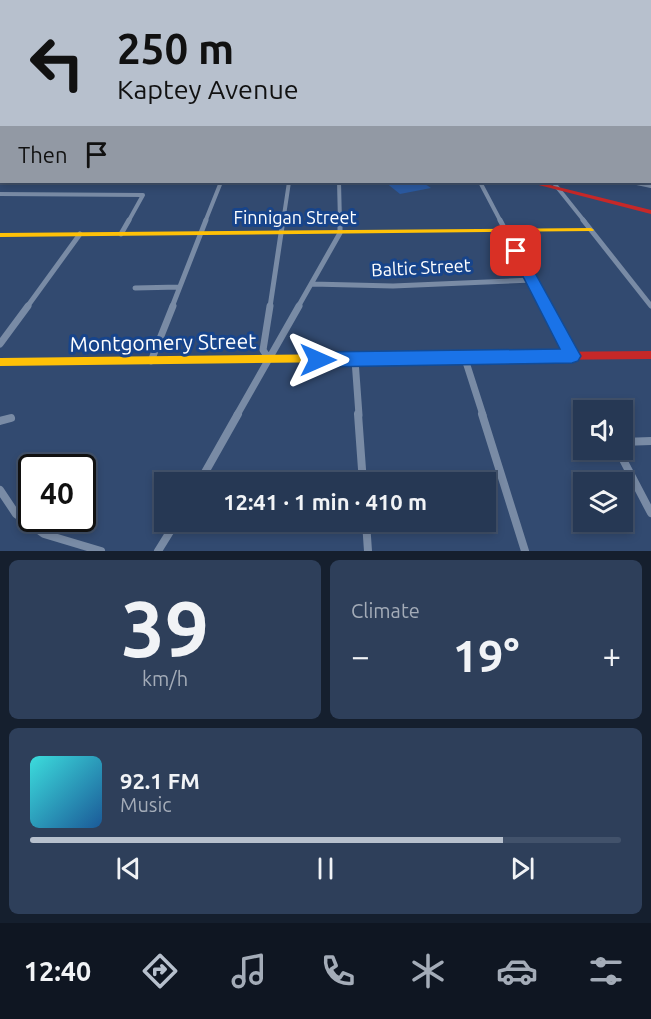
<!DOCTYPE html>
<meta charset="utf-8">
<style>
:root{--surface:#263854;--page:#2e3f5a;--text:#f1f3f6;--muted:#a4acb8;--line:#42526b;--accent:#b7c0cd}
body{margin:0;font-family:Ubuntu,sans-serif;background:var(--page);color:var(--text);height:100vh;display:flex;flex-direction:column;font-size:22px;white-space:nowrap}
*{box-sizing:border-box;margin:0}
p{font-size:20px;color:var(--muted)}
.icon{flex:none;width:33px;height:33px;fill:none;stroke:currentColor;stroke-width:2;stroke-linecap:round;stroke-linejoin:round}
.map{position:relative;height:551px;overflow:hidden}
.details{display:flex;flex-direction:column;gap:9px;padding:9px;background:#151f2e;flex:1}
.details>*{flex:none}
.guide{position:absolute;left:0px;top:0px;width:651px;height:183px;box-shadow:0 3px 9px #0003,0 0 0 2px var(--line);background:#b7c0cd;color:#111;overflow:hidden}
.fabs{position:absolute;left:573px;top:400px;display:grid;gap:12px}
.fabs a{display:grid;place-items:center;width:60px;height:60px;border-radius:0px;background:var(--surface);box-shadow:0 3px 9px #0003,0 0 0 2px var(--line);font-size:30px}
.speed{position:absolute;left:18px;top:454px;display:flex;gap:12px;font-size:30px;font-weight:700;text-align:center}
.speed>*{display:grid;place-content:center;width:78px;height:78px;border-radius:50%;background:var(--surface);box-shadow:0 3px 9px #0003,0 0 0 2px var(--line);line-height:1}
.speed .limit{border:3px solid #111;border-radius:9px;background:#fff;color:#111}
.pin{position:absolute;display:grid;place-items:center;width:51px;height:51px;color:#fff;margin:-26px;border-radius:12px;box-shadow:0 3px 9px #0006}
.me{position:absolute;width:66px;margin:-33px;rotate:90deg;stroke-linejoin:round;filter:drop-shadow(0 0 4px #0008)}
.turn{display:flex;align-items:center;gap:21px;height:126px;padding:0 18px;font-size:27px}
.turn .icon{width:78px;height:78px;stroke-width:2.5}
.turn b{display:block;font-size:42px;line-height:51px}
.then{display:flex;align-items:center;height:57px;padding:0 18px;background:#0003;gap:12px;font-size:22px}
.big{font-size:45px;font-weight:700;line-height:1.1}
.details .widget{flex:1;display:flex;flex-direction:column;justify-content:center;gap:9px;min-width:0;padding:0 21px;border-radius:9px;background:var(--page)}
.details .dial{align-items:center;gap:0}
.dial b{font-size:78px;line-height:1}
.song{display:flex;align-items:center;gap:18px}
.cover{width:72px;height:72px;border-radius:9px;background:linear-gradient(135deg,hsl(180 70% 55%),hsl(210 70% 35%))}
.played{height:6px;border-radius:3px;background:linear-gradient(90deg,var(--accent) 80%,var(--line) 80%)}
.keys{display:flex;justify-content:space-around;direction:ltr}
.heat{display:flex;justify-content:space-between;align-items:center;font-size:33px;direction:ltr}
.details .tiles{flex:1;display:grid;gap:9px;grid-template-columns:1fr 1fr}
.widget:last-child{grid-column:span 2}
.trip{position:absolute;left:154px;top:472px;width:342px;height:60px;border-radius:0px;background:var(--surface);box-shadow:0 3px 9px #0003,0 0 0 2px var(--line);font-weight:700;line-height:60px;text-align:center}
.menu{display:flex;height:96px;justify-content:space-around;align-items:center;background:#0f1622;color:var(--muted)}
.menu .icon{width:42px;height:42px}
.menu .on{color:var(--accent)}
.menu b{font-size:27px;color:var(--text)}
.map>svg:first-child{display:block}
.green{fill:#2b5aa1}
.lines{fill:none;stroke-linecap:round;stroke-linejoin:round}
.street-far3{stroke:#798ba5;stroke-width:4}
.street-far2{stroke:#798ba5;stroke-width:5}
.street-far1{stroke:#798ba5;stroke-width:7}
.street{stroke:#798ba5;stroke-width:8}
.fast{fill:#4caf50;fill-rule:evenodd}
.slow{fill:#ffc107;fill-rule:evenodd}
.jam{fill:#c62828;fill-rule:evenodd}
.route{fill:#1a73e8;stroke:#114b97;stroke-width:1.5}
.labels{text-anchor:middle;stroke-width:6;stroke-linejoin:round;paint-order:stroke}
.street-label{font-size:18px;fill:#fff;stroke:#17448b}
.near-street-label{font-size:21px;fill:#fff;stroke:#17448b}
</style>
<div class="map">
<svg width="651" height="551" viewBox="0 0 651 551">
<rect width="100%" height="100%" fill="#324a70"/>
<path class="green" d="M385,182H422L431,188L400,194Z"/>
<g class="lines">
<path class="street-far3" d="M339,182L340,222
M480,182L501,222
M553,182L585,222
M632,182L651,186
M0,194L143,195L128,222
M205,222L221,182
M283,222L289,182"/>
<path class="street-far2" d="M500,220L546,307
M583,220L651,306
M121,234L129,220
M312,284L393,286L532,280
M135,288L179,287
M27,307L80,234
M172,307L206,220
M270,307L283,220
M298,307L340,233V220"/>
<path class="street-far1" d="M545,306L572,356
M0,344L28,306
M269,359L263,350L270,306
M465,359L483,415
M355,360L359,415
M151,361L173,306
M237,415L299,306"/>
<path class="street" d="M358,414L363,483
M482,414L525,551
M0,421L11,418
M622,442L651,441
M618,450L651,513
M199,483L238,414
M0,490L16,514L44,534L101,551
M366,522L368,551
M158,551L176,522"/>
<path class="fast" d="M650,106H651V108H650Z
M651,149V153L650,152V150Z"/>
<path class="slow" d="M591,228L594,230L593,231L0,237V233Z
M436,353L439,354L441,357L439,360L436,361L0,366V358Z"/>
<path class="jam" d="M650,58H651V61L650,60Z
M650,70H651V73L650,72Z
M650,83H651V86H650Z
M650,95H651V99H650Z
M650,134H651V137H650Z
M0,160H2V164H0Z
M530,182H538L651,210V214L531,183Z
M651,351V359L436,361L433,360L431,357L433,354L436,353Z"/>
</g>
<linearGradient id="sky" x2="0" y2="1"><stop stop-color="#1c293e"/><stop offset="0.43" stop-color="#496086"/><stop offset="1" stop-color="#496086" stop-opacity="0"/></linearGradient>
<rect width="651" height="136" fill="url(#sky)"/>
<path class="route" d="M516,247L523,251L578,351L581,356L578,361L572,363L318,367L312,365L310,360L312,355L318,352L560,349L510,251Z"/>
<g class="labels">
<g class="street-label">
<text x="295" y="224">Finnigan Street</text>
<text transform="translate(421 268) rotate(-3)" y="6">Baltic Street</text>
</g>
<g class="near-street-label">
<text transform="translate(163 343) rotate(-1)" y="7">Montgomery Street</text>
</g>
</g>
</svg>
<div class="fabs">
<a><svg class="icon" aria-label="sound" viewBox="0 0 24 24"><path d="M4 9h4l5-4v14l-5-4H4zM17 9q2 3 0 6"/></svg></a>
<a><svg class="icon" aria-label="layers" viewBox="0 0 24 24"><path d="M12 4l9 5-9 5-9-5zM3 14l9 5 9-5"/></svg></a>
</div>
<div class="speed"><div class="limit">40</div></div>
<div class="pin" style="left:516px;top:251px;background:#d93025"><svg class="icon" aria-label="arrive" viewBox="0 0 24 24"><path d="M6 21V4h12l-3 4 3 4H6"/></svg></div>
<svg class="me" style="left:318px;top:360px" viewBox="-20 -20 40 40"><path d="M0-17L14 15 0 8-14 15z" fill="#1a73e8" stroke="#fff" stroke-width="4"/></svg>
<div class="trip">12:41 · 1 min · 410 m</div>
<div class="guide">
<div class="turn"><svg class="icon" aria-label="left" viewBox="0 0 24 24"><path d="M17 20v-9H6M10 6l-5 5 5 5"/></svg><div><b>250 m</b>Kaptey Avenue</div></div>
<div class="then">Then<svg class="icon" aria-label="arrive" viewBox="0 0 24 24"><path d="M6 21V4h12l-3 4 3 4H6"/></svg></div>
</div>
</div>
<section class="details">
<div class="tiles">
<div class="widget dial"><b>39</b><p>km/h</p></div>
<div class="widget"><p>Climate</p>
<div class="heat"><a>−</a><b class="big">19°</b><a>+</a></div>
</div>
<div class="widget">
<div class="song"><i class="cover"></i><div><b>92.1 FM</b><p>Music</p></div></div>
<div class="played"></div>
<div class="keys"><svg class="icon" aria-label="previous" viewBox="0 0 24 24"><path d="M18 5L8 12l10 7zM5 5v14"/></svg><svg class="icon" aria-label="pause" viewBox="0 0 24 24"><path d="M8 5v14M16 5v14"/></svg><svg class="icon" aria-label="next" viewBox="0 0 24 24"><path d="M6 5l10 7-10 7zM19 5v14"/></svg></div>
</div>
</div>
</section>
<nav class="menu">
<b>12:40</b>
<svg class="icon on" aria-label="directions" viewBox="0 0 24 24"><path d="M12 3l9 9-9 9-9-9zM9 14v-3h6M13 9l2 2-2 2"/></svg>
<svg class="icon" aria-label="music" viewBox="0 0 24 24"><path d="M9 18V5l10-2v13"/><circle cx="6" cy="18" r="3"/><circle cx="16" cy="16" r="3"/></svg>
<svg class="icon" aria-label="phone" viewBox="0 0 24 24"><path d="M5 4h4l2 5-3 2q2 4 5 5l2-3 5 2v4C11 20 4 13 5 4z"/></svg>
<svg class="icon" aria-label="climate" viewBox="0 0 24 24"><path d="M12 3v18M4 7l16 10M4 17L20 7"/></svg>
<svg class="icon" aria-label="car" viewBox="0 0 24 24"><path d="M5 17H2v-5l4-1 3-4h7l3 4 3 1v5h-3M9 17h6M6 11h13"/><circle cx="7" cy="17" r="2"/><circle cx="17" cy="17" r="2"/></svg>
<svg class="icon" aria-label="filters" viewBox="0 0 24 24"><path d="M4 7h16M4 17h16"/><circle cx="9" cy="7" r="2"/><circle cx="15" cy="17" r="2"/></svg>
</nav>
